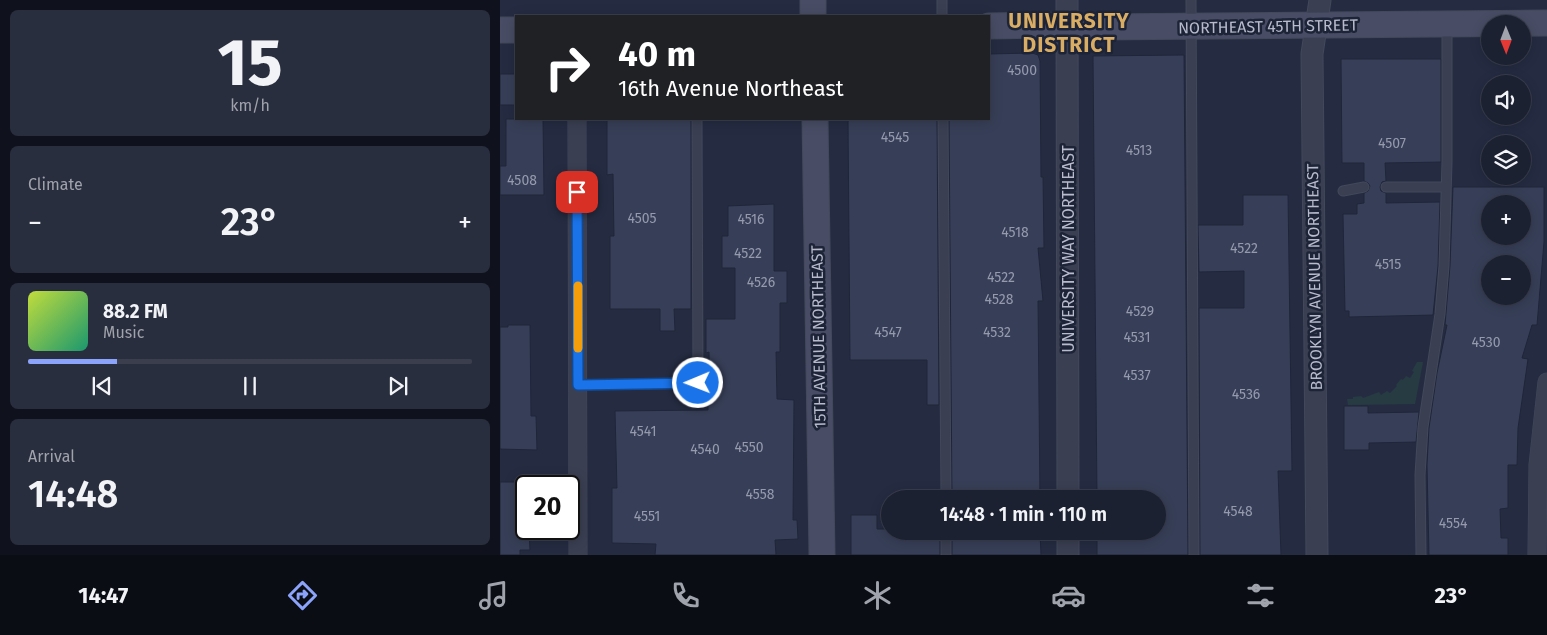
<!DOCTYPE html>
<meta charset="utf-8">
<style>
:root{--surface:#1c2132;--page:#292e3e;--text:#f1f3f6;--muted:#a0a3ac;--line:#3a3e4d;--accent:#8ca3fb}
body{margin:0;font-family:"Fira Sans",sans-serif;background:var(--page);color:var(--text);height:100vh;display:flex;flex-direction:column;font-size:19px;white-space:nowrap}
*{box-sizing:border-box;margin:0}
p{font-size:16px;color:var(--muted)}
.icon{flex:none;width:28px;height:28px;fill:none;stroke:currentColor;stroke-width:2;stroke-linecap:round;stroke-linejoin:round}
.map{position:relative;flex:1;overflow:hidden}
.details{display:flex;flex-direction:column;gap:10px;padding:10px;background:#0f121c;width:500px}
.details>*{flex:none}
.banner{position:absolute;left:15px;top:15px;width:475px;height:105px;border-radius:0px;box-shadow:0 2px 12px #0003,0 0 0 1px var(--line);background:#202124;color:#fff;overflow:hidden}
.needle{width:32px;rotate:179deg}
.buttons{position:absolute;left:981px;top:15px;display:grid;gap:10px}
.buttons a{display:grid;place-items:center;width:50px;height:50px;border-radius:50%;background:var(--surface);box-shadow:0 2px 12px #0003,0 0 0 1px var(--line);font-size:25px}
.speed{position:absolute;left:15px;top:475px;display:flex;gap:10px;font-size:25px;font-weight:700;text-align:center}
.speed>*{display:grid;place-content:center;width:65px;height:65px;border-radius:50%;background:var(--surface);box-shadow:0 2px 12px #0003,0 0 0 1px var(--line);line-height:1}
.speed .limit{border:2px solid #111;border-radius:8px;background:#fff;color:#111}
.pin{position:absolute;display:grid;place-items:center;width:42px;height:42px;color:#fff;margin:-21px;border-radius:10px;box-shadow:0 2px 8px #0006}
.me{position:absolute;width:55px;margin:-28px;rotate:269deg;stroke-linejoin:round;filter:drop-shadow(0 0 4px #0008)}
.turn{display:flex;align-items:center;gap:18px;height:105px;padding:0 20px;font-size:22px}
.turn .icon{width:65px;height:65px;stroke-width:2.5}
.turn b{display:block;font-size:35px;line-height:42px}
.big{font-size:38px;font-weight:600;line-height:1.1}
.details .tile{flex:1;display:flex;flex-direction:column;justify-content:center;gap:8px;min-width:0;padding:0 18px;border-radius:8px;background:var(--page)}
.details .dial{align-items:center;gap:0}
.dial b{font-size:65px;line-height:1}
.song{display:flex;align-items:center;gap:15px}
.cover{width:60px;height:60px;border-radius:8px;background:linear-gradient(135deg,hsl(70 70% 55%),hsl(160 70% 35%))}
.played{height:5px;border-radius:2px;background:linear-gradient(90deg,var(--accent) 20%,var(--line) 20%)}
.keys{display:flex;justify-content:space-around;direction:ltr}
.heat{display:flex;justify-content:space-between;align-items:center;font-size:28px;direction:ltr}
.trip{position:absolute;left:381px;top:490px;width:285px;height:50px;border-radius:25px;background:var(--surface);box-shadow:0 2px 12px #0003,0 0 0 1px var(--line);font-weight:600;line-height:50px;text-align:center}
.tab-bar{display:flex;height:80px;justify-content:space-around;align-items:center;background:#0b0d14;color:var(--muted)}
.tab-bar .icon{width:35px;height:35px}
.tab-bar .selected{color:var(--accent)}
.tab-bar b{font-size:22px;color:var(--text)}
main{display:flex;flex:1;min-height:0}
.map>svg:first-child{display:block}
.green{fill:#273b43}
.building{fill:#373f58;stroke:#202639;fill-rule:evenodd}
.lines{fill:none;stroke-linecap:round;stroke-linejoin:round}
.service-casing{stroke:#43485b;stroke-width:11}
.minor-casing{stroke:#43485b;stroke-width:19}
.tertiary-casing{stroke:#43485b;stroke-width:23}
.secondary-casing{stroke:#43485b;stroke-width:27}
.service{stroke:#3a3f52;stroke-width:9}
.minor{stroke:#3a3f52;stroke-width:18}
.tertiary{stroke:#3a3f52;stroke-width:21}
.secondary{stroke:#484d65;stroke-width:25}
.route-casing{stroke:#114b97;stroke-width:12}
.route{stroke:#1a73e8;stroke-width:9}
.slow{stroke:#f59e0b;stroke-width:9}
.labels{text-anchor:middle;stroke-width:5;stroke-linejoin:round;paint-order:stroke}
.number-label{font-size:14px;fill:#959aad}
.street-label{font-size:16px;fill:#b7bbcc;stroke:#1e2437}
.district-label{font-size:21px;font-weight:bold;letter-spacing:1px;fill:#d9ad64;stroke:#1e2437}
</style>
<main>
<section class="details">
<div class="tile dial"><b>15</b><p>km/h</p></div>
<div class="tile"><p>Climate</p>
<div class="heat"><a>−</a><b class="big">23°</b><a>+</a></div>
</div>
<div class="tile">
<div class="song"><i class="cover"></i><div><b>88.2 FM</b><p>Music</p></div></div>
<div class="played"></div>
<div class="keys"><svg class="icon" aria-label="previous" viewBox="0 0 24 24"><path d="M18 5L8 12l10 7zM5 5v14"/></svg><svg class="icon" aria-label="pause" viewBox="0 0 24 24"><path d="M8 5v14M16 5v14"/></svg><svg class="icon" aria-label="next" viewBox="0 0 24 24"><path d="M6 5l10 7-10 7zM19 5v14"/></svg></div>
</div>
<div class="tile"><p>Arrival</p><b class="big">14:48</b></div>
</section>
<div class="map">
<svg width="1047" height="555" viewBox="0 0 1047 555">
<rect width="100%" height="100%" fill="#252c42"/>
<path class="green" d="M917,362H923L915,404L848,405L847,399H853V397L861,396L863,398L879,392L881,395L887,391L890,393L897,386L896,385L901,379L903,380L906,376L910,378L914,372L912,371Z"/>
<path class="building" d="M532,53L538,55L540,61L541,177H543L544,248H538L543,301H538L540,499H452L449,119H489V54Z
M684,55L688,555H597V531H658V499H597L593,56Z
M841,59H941V162L885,163L886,181L882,182L880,187L881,191L886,193V203L940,202L938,266L933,315L849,317V311H845L843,214H857V204L864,203V193L868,191L870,186L868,183L864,181V163H842Z
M0,74H16V105H0Z
M6,119H43L44,195H0V166H6Z
M107,119H191V309H174L175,331H160V309H110V236H114L113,174L107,175Z
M348,119H437L439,405H427V360H350Z
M953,187H1044V242L1037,325H1032L1022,358L1028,359L1018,428L1017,465H1008V508L1000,509L1001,538H1008V555H929L927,465L929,428L937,373L947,325H945L950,266ZM990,204H1022V236H990ZM990,264H1022V296H990Z
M743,195H788L792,471H778L781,555H700L699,308H744V271L699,272L698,225H743Z
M274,204V271H287V303H280V352H276L277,399L294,400L293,520H297L298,539L275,540L276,555H155L156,544L112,543V488H117L115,411L208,410V402H210L209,352L206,353V319H235V268H222V236H228V206Z
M8,325H30L31,416H36L37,450L0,449V327H8Z
M844,406H868V413L919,412L916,442L869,443V450H844Z
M0,482H26V529H29L30,550H20V555H0Z
M351,515H377V529H390V531H440V555H351Z
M452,531H540L541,555H452Z"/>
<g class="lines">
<g class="service-casing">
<path id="service" d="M442,0V16
M691,0L694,555
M443,119L446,499
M886,187H946
M843,191L864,187
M79,385L198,383L197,119
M446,531V555
M921,555L920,475L923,427L940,314L944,266L947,162V24"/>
</g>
<g class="minor-casing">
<path id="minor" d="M77,119L78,555
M1037,555L1038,465L1047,382"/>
</g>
<g class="tertiary-casing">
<path id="tertiary" d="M567,0L568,499
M568,531V555
M817,555L812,54L820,0"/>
</g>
<g class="secondary-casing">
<path id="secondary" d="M313,0V16
M489,26L542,25L596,27L1047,23
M0,30H16
M315,119L322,555"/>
</g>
<use href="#service" class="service"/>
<use href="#minor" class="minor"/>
<use href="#tertiary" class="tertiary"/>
<use href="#secondary" class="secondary"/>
</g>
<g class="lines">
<g class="route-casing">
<path id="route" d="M77,192L78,385L198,383"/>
</g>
<use href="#route" class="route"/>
<path class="slow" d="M78,286V348"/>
</g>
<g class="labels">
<g class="number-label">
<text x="522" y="75">4500</text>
<text x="395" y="142">4545</text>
<text x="892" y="148">4507</text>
<text x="639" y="155">4513</text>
<text x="22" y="185">4508</text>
<text x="142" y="223">4505</text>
<text x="251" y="224">4516</text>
<text x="515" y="237">4518</text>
<text x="744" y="253">4522</text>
<text x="248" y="258">4522</text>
<text x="888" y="269">4515</text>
<text x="501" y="282">4522</text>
<text x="261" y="287">4526</text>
<text x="499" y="304">4528</text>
<text x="640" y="316">4529</text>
<text x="388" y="337">4547</text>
<text x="497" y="337">4532</text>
<text x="637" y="342">4531</text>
<text x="986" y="347">4530</text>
<text x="637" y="380">4537</text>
<text x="746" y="399">4536</text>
<text x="143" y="436">4541</text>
<text x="249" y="452">4550</text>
<text x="205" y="454">4540</text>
<text x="260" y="499">4558</text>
<text x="738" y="516">4548</text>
<text x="147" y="521">4551</text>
<text x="953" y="528">4554</text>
</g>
<g class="street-label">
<text transform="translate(768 26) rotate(-1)" y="6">NORTHEAST 45TH STREET</text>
<text transform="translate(568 249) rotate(-90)" y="6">UNIVERSITY WAY NORTHEAST</text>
<text transform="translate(814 277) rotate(-91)" y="6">BROOKLYN AVENUE NORTHEAST</text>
<text transform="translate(318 337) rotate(-91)" y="6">15TH AVENUE NORTHEAST</text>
</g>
<g class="district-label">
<text x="569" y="28">UNIVERSITY<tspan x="569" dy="24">DISTRICT</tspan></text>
</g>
</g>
</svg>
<div class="buttons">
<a><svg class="needle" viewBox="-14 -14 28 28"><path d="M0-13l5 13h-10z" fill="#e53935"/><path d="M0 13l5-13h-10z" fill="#a0a3ac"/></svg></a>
<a><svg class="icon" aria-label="sound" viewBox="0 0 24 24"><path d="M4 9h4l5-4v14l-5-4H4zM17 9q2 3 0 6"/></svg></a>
<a><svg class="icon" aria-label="layers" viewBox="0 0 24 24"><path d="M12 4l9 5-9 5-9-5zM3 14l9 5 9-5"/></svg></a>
<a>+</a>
<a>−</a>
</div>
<div class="speed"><div class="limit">20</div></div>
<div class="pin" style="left:77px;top:192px;background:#d93025"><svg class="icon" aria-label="arrive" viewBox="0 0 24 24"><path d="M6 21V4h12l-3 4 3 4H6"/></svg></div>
<svg class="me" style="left:198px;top:383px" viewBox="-20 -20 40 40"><circle r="17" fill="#1a73e8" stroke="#fff" stroke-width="3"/><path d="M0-11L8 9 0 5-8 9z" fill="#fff"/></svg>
<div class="trip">14:48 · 1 min · 110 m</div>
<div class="banner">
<div class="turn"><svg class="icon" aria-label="right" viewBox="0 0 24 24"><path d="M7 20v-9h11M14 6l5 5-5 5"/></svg><div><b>40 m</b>16th Avenue Northeast</div></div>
</div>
</div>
</main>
<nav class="tab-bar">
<b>14:47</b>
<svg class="icon selected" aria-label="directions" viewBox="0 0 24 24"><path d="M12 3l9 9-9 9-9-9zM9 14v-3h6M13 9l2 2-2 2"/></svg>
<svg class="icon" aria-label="music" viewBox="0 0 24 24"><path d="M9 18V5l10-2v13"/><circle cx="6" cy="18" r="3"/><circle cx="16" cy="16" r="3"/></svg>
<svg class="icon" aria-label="phone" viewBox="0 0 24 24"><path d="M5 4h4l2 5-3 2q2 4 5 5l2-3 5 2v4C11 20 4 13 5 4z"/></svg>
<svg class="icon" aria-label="climate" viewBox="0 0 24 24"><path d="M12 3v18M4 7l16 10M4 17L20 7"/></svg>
<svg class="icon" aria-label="car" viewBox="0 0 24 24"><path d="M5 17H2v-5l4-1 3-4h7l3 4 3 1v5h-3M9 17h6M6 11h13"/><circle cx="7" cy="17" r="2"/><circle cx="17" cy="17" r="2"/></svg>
<svg class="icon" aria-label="filters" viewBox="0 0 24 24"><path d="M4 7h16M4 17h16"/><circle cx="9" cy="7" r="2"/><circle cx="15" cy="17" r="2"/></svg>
<b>23°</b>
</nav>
